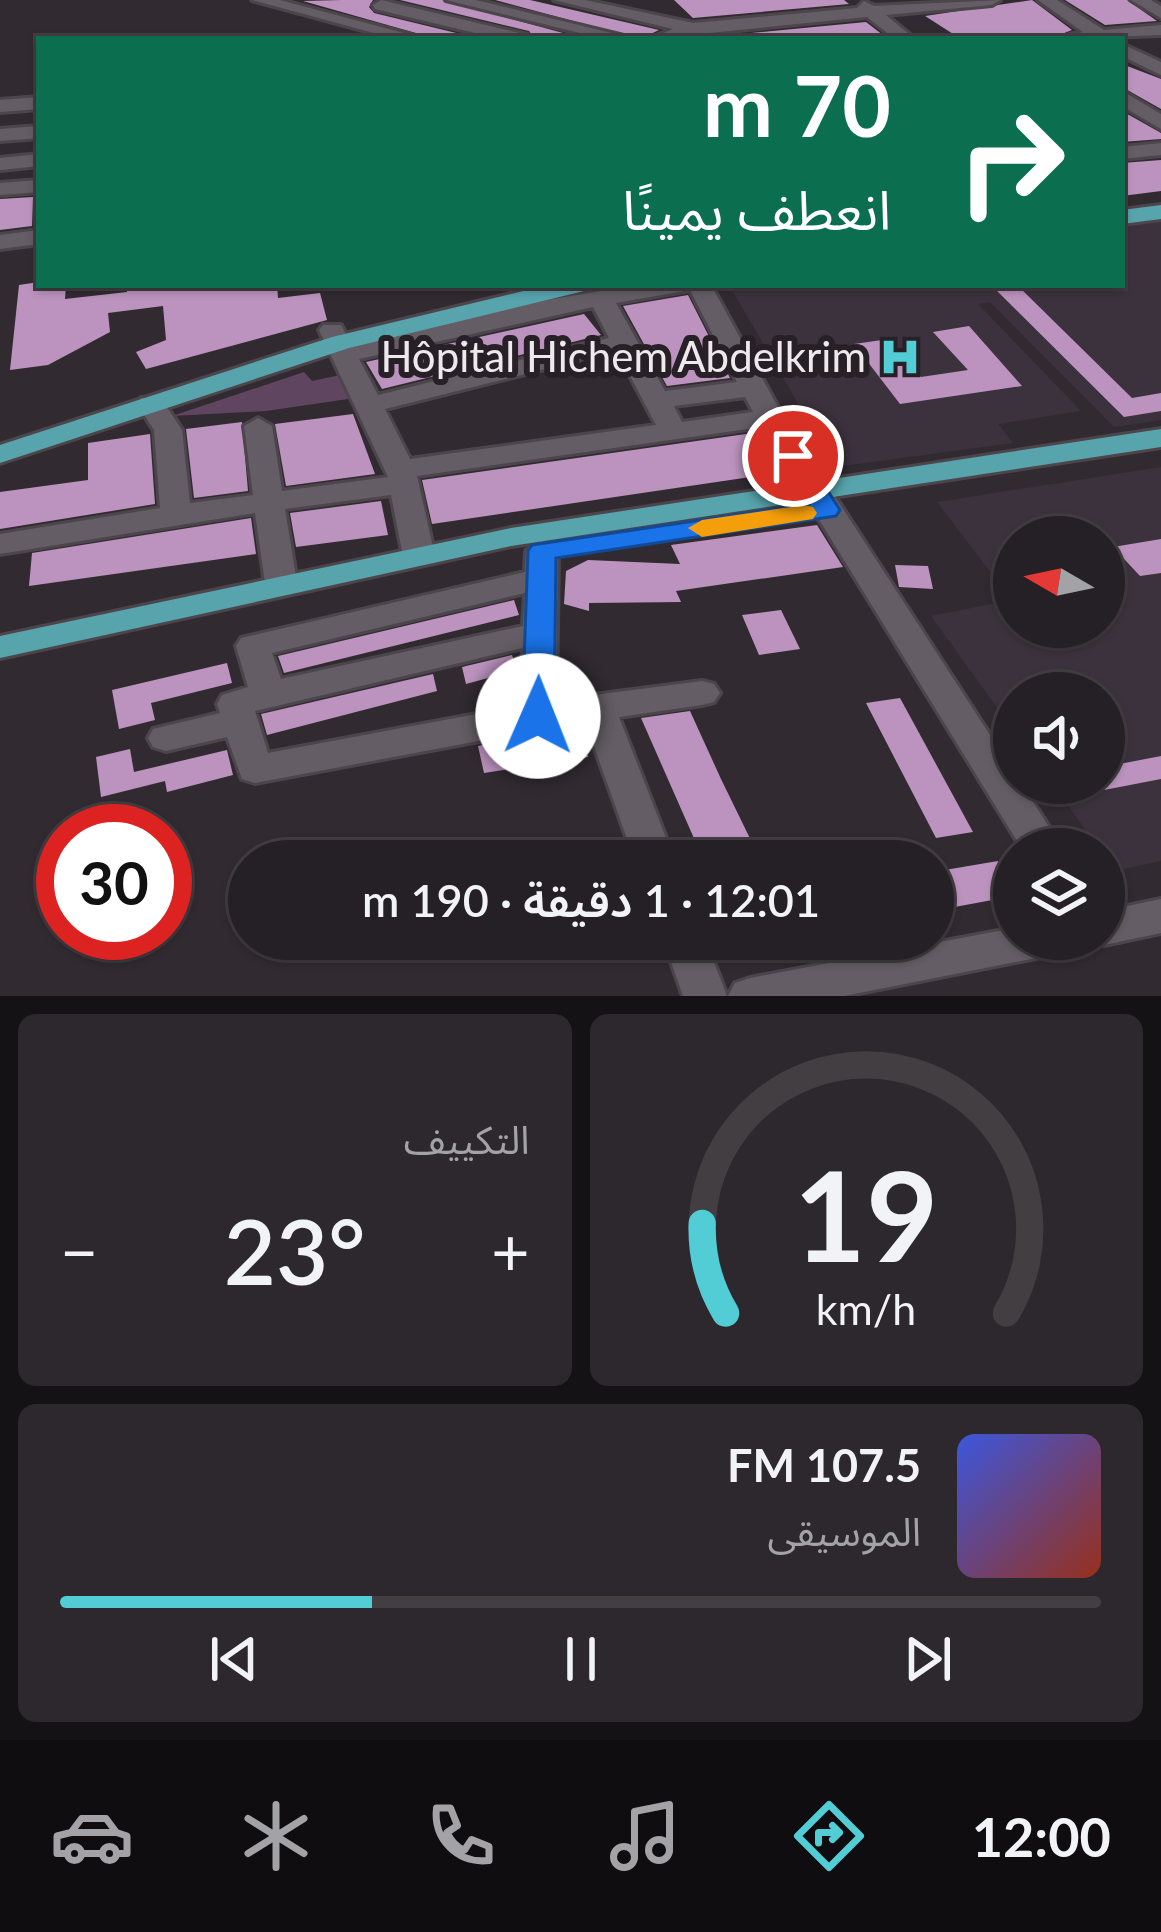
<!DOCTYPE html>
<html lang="ar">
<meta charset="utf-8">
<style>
:root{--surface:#252025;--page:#2d282d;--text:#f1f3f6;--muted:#a3a3a7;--line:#423e42;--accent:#52ccd5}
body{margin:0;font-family:Lato,"Noto Sans Arabic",sans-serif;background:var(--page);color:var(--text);direction:rtl;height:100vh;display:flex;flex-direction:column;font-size:45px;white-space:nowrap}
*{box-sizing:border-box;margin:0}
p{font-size:39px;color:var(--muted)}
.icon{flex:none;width:66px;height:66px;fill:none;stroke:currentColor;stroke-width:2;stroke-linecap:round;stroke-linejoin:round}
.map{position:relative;height:996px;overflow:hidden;direction:ltr}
.sheet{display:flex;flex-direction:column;gap:18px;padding:18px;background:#141214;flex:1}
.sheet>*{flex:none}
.hud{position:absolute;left:36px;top:36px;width:1089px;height:252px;border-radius:0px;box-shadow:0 3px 9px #0004,0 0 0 3px var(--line);direction:rtl;background:#0b6e4f;color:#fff;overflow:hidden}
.needle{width:78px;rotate:279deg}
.tools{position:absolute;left:993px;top:516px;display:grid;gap:24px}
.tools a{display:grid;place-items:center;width:132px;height:132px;border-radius:50%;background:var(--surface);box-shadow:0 3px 9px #0004,0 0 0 3px var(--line);font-size:60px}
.speed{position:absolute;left:36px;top:804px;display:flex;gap:24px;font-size:60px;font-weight:700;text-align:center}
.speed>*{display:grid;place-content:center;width:156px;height:156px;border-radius:50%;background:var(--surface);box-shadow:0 3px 9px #0004,0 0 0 3px var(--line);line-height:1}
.speed .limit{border:18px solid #d22;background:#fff;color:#111}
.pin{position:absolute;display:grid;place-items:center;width:102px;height:102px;color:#fff;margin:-51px;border:6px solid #fff;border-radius:50%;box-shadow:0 3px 12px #0007}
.me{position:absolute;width:132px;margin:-66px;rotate:1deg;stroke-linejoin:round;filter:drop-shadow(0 0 9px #0008)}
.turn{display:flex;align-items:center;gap:42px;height:252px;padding:0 36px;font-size:54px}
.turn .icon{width:156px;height:156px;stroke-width:2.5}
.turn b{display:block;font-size:84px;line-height:102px}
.big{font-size:90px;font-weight:600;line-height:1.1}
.sheet .card{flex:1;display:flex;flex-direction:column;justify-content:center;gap:18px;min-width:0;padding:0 42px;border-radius:18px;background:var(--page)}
.sheet .dial{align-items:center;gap:0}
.dial svg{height:312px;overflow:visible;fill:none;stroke:var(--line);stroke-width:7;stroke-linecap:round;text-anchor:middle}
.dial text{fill:var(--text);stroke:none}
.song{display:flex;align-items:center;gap:36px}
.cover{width:144px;height:144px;border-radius:18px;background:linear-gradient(135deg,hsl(230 70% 55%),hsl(10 70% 35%))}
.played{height:12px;border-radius:6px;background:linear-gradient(90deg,var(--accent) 30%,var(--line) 30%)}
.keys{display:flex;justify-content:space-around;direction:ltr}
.heat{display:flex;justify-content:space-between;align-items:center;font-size:66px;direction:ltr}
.sheet .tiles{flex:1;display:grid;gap:18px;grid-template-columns:1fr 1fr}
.card:last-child{grid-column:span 2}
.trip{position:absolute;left:228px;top:840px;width:726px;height:120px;border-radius:60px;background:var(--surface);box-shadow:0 3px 9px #0004,0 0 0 3px var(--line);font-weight:600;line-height:120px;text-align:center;direction:rtl}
.dock{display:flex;height:192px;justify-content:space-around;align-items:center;background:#0f0d0f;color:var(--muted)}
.dock .icon{width:84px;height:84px}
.dock .on{color:var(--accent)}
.dock b{font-size:54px;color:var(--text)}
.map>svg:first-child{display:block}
.built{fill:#3c323d;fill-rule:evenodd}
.green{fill:#5f4560}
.building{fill:#bc93be}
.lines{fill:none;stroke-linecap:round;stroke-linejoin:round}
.minor-casing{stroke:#4c464c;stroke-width:6}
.major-casing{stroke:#4c464c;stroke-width:6}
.minor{fill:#645d65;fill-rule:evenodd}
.major{fill:#57a4ad;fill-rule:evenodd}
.route{fill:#1a73e8;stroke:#114b97;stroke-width:3}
.slow{fill:#f59e0b}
.labels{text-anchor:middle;stroke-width:12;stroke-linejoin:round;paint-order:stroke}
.poi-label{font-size:42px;fill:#ede9ed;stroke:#272127;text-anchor:end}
</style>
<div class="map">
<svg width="1161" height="996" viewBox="0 0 1161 996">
<rect width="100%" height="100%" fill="#312b31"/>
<path class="built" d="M1161,221V420L1114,427L990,302L978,304L1081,411L998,424L1013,443L835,467L729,285H1122V226Z
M1161,467V861L1115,871L1052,783H1104V693H1014V731L931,616L1012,600L937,502ZM1014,537H1104V627H1014Z"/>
<path class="green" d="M304,372L312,381L345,374L355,398L266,411L172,416Z"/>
<path class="building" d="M342,0H373L369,7L374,13L481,39H437L303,1Z
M400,0H442L585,39H535L529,31Z
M495,0H530L659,30L640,39Z
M674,0H844L849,4L693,18Z
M1032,0L1072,30L1049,39H961L925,16Z
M1065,0H1127L1157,21L1105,25Z
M866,22L888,39L711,37Z
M1122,64L1161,79V109L1122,87Z
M1122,111L1161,133V139L1122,142Z
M1161,160V191L1122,196V163Z
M33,197L32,226L0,230V199Z
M39,282L66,285L65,299L127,292L126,285H277L278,298L320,293L327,320L146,369L136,352L166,340L163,306L108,313L110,332L48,365L10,370L19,285Z
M991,285H1017L1132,398L1161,393V411L1124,417Z
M688,295L730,378L667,386L623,306Z
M584,314L601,335L382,389L366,362Z
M969,326L1022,386L900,404L854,344L889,339L921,377L968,370L933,332Z
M353,414L375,474L286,486L275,424Z
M242,422L248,491L194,498L186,429Z
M760,432L785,472L432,524L422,480Z
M150,434L155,504L0,529V492L88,480V443Z
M381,501L388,535L296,547L290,513Z
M251,518L256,554L29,586L32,553Z
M817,525L843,567L676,591L681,602L589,603V611L564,604L566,571L588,560L680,564L671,545Z
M1161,539V573L1140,576L1113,547Z
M895,565L928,566L933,589L899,587Z
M514,600L519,615L284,673L278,656Z
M781,610L800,649L759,655L742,615Z
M512,655L517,670L466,684L462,667Z
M227,663L232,683L151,703L155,720L119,729L112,690Z
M433,674L437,691L267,735L261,714Z
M900,698L973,832L936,838L866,703Z
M690,711L721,779L761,861H704L641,718Z
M579,727L588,757L484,773L478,746Z
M130,749L134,772L227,750L233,775L167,792L165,781L101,797L96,757Z
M1161,756V779L1104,790V767Z
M998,861L1014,896L933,911V872Z"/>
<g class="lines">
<g class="minor-casing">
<path id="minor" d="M252,0H280L426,39H396Z
M381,0L528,35L531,39H500L375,9L373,5Z
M446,0H476L636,39H604Z
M554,0H585L693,23L857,8L864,1L874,6L1000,0L992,5L886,15L915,39H895L867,17L649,39L673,29Z
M1038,0H1057L1104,30L1161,25V35L1053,39L1083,32Z
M1131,0H1151L1161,6V18Z
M1122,44L1161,62V75L1122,56Z
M1122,91L1161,114V129L1122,106Z
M39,97V109L0,112V100Z
M39,126V138L0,141V129Z
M1161,143V155L1122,159V147Z
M39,154V166L0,170V158Z
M39,180V192L0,195V183Z
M39,230V244L0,249V235Z
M637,285H711L784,418L1014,772V783H1021L1063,849H1022L762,427L417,476L435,556L419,566L403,556L391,495L285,509L297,583L281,593L265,583L255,513L0,554V534L160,508L154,430L137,404L141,398H161L182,430L190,503L253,495L244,426L258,418L272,426L282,491L388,477L319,330L323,325H341L352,345L547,300ZM690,290L737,382L665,391L616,303ZM593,307L609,338L378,395L359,359ZM617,351L656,425L410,459L385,409ZM745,397L753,412L682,422L674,406Z
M542,541L558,551L556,700L702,681L714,684L720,693L714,702L702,705L619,717L675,861H635L585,721L255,783L242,779L227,737L166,751L153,747L148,738L153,729L220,713L217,704L222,695L248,687L236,646L241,638L525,572L526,551ZM525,593L523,626L281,679L272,653ZM523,648L520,706L268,753L255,711Z
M1161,899V933L1104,945L1089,940L1104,939V911Z
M1014,928V939H1067L1061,951L1046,956L844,996H728L735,983L750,978Z
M663,939H705L727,996H683Z"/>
</g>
<g class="major-casing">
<path id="major" d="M1161,205V219L1122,224V210Z
M548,285H591L588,290L349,348L0,463V445L332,337Z
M1161,429V447L511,546L0,658V636L511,528Z"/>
</g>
<use href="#minor" class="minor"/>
<use href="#major" class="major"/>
</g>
<path class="route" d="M793,448L802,450L840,510L836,516L556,558L554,716L549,724H526L522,716L528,551L532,545L809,504L780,456Z"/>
<path class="slow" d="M804,505L813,507L817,513L813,519L702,537L688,528L702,520Z"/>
<defs>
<g id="hospital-bare" transform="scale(3.24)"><path d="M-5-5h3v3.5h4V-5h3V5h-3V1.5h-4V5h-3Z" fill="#52ccd5" stroke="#272127" stroke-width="2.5" paint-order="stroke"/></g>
</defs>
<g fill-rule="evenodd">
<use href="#hospital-bare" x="900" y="357"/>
</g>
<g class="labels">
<g class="poi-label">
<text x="866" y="372">Hôpital Hichem Abdelkrim</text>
</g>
</g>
</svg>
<div class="tools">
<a><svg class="needle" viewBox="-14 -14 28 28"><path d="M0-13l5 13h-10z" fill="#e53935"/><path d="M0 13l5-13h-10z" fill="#a3a3a7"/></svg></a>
<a><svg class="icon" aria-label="sound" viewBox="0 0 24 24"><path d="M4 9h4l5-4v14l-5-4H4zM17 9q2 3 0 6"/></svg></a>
<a><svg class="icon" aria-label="layers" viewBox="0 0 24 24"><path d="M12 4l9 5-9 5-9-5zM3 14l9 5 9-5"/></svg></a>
</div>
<div class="speed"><div class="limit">30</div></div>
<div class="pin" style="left:793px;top:456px;background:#d93025"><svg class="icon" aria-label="arrive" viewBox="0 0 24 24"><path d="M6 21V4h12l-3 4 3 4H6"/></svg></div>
<svg class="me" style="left:538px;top:716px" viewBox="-20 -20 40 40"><circle r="19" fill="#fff"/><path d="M0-13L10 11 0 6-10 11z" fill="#1a73e8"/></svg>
<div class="trip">12:01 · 1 دقيقة · 190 m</div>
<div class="hud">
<div class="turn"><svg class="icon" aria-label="right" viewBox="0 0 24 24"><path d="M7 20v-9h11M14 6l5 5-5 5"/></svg><div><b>70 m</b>انعطف يمينًا</div></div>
</div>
</div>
<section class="sheet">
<div class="tiles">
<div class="card dial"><svg viewBox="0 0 100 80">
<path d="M14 69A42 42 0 1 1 86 69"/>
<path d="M14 69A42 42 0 0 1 8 46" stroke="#52ccd5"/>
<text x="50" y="56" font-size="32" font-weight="700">19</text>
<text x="50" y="72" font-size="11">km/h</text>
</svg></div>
<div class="card"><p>التكييف</p>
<div class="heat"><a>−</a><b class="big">23°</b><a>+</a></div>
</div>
<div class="card">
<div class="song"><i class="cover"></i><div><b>107.5 FM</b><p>الموسيقى</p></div></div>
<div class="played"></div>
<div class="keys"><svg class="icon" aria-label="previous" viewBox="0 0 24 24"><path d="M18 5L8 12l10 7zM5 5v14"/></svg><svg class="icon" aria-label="pause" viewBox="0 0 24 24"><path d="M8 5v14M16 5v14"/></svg><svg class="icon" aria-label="next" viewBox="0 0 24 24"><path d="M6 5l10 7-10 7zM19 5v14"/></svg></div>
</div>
</div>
</section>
<nav class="dock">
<b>12:00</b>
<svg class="icon on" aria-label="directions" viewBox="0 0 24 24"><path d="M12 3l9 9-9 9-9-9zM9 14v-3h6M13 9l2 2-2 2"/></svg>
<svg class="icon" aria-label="music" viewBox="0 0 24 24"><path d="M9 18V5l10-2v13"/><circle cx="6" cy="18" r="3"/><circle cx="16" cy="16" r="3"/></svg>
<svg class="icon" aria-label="phone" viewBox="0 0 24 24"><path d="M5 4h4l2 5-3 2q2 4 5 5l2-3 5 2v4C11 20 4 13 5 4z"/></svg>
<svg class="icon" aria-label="climate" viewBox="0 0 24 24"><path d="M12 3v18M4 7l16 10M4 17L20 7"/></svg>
<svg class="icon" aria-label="car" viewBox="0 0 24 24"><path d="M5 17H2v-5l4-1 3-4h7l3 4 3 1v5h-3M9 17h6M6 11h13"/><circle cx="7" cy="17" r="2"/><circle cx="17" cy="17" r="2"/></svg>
</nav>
